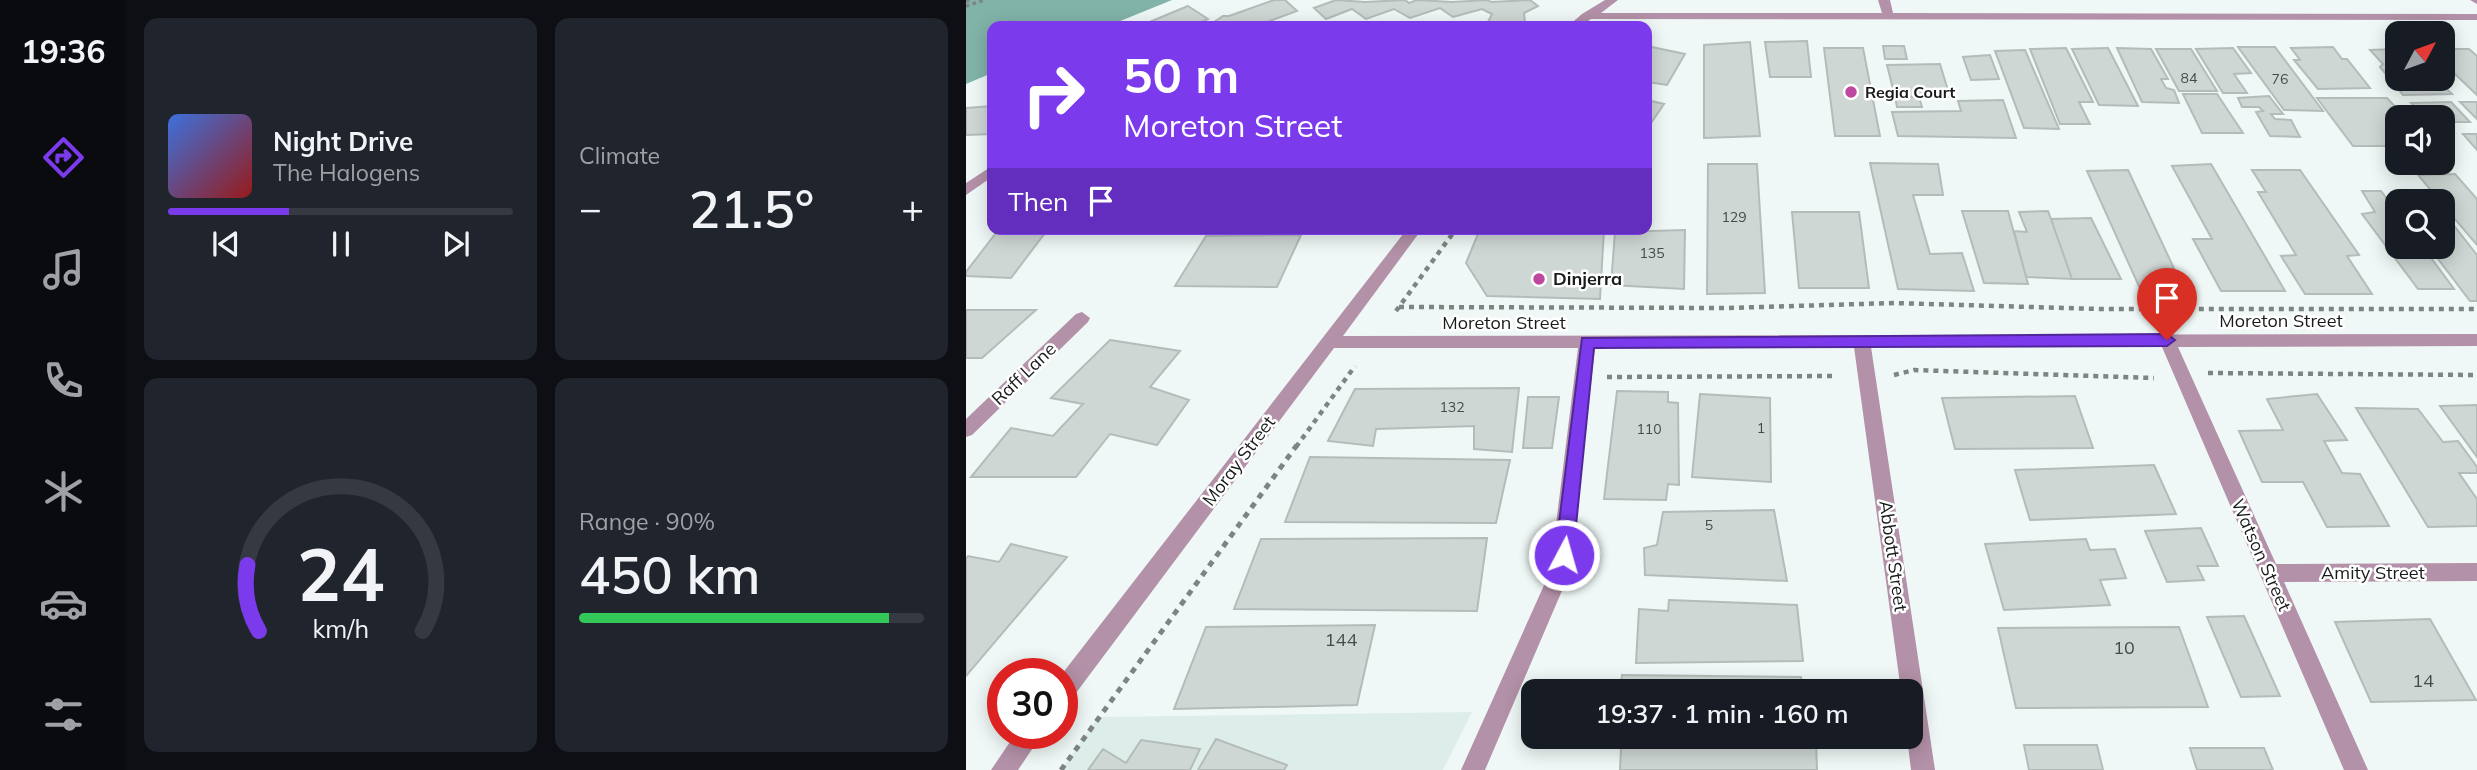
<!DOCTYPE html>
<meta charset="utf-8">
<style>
:root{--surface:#171b24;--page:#20242c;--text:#f1f3f6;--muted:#9ea1a6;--line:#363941;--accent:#7c3aed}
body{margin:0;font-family:Mulish,sans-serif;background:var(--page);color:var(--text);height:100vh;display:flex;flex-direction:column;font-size:26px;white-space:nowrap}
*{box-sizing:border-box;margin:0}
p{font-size:23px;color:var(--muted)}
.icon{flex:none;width:38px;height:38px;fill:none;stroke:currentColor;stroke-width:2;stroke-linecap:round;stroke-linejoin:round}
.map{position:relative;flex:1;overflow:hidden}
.drawer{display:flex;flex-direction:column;gap:18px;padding:18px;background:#0d0f14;width:840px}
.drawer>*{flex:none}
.guide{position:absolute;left:21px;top:21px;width:665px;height:214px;border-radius:14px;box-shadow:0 4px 18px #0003;background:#7c3aed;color:#fff;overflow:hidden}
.needle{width:46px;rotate:49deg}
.tools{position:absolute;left:1419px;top:21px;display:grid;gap:14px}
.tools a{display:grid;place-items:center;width:70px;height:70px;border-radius:14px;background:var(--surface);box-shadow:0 4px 18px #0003;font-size:35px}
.speed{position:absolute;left:21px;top:658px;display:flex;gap:14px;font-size:35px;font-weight:700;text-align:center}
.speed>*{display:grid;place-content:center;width:91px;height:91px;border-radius:50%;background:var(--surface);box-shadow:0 4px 18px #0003;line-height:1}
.speed .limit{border:10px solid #d22;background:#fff;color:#111}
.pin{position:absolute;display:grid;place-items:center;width:60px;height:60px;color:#fff;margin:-72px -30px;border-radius:50% 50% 50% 0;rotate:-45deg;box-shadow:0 0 7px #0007}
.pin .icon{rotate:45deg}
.me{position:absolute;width:77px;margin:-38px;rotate:6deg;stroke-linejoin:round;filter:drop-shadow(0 0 5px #0008)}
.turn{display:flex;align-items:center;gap:24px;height:147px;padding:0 21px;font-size:32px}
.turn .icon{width:91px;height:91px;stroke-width:2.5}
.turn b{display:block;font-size:49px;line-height:60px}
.then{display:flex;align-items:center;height:66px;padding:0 21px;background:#0003;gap:14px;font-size:26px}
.big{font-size:52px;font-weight:600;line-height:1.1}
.drawer .card{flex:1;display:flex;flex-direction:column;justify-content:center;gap:10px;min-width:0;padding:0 24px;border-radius:14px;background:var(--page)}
.drawer .dial{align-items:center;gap:0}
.dial svg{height:182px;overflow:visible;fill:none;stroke:var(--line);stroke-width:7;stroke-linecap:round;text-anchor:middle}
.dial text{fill:var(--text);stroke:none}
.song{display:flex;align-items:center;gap:21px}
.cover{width:84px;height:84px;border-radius:10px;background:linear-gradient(135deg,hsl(220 70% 55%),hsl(0 70% 35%))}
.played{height:7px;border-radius:4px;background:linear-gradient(90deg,var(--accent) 35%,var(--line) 35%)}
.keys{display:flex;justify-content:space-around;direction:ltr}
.heat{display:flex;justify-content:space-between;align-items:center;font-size:38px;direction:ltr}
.charge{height:10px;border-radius:5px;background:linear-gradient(90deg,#34c759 90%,var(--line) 0)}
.drawer .tiles{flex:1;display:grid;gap:18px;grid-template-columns:repeat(2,1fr)}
.trip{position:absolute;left:555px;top:679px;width:402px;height:70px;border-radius:14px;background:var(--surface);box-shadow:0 4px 18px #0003;font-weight:600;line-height:70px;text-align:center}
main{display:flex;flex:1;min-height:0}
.dock{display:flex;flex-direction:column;width:126px;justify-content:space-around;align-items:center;background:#090b0e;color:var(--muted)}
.dock .icon{width:49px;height:49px}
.dock .current{color:var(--accent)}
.dock b{font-size:32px;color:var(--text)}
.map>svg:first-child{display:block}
.built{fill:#ddeeea}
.water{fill:#82b3a8}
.building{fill:#cfd7d5;stroke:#b4bcba;stroke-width:2}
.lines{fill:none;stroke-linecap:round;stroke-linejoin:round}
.path-far2{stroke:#7e8482;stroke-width:3.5;stroke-dasharray:3.5 3.5;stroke-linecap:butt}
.path-far1{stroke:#7e8482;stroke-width:4.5;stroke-dasharray:5 5;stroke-linecap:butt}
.path{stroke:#7e8482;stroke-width:5;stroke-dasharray:6 6;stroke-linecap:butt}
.minor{fill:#b391a8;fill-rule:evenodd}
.route{fill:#7c3aed;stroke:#51269a;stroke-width:2}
.poi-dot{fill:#be489f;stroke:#fff;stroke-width:2.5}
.labels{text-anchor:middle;stroke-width:5;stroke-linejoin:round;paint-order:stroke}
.number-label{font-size:14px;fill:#464a49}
.far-poi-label{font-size:16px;font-weight:bold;fill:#181b1a;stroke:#fff;text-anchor:start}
.poi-label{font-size:18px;font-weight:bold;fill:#181b1a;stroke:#fff;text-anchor:start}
.street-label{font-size:18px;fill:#181b1a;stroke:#fff}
.near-number-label{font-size:18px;fill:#464a49}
</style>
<main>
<nav class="dock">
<b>19:36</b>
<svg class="icon current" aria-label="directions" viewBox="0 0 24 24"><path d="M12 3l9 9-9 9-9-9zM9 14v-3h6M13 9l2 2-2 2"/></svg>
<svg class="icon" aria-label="music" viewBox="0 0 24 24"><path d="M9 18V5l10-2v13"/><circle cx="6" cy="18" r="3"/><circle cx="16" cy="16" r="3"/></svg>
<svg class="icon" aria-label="phone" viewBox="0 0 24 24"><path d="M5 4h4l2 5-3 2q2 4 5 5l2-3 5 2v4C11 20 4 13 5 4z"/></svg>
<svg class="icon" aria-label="climate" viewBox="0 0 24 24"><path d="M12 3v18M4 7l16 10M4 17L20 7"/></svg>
<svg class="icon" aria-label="car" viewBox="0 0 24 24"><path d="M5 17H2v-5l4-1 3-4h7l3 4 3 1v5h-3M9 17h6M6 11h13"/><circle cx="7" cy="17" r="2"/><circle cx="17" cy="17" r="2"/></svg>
<svg class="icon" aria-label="filters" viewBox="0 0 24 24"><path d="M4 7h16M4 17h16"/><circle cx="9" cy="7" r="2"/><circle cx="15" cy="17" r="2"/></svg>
</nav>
<section class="drawer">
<div class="tiles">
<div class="card">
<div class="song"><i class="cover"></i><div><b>Night Drive</b><p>The Halogens</p></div></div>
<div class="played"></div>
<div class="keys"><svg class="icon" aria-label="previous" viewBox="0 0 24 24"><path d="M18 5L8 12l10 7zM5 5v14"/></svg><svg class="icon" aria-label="pause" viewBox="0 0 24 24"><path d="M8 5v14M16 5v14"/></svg><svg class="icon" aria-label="next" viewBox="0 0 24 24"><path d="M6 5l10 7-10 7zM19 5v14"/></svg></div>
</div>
<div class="card"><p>Climate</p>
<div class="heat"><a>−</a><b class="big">21.5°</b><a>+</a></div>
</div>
<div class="card dial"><svg viewBox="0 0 100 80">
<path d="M14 69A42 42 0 1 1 86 69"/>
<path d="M14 69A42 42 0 0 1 9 40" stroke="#7c3aed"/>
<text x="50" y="56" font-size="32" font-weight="700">24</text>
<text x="50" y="72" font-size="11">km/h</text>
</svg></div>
<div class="card"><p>Range · 90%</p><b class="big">450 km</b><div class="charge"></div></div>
</div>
</section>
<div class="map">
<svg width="1511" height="770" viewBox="0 0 1511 770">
<rect width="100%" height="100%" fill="#eff8f6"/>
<path class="built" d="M506,712L477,770H95L132,717Z"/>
<path class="water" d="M0,0H206L142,26H26V73L0,84Z"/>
<path class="building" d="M308,0H319L331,11L290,26H242L257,16H263Z
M370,0L399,2L439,0L443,3L451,0L486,2L522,0L525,2L564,0L572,6L558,13L559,22L543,24V26H493L494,22H522L526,14L516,9L487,17L474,8L444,18L428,9L400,19L386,9L360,19L348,8Z
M222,6L242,19L226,26H174Z
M841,41L845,77H804L799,42Z
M784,42L794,136L738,138V45Z
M681,46L719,54L701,85L681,82Z
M917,46H938L941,59H919Z
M1272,47H1309L1357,111L1318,110Z
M1367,47L1376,59H1381L1404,88L1352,89L1328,60H1334L1325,48Z
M858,48H897L914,136H869Z
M1100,48L1127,102H1113L1124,124H1094L1064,49Z
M1142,48L1172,106L1133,105L1106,49Z
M1151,48L1185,49L1202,79H1195L1200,88L1208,90L1213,103L1176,102Z
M1267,48L1285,73L1268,74L1281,93H1257L1230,49Z
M1190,49H1225L1251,91H1213Z
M1432,49V79H1470L1486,94L1437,95L1414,67L1417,64L1404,50Z
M1477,49H1503L1511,56V95L1487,72L1477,73Z
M1059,50L1093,129L1058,128L1029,51Z
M1024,55L1033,79L1005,80L997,57Z
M974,64L984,97H929L921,65Z
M1217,94H1251L1277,133H1236Z
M1303,96L1317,114H1305L1309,119L1325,120L1334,137L1304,136L1290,112L1297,111L1293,107H1276L1272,98Z
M929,97H953L956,107H931Z
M1351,98H1421L1439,117H1432V146H1387Z
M681,100L698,104L681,129Z
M1037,100L1050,138L932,136L926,112L995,111L992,101Z
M1485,102L1504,122H1477V117H1459L1445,103Z
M1494,102H1511V119Z
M26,106V134L0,135V108Z
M1497,134H1511V150Z
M904,163L972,164L977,195H947L964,254L996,253L1008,291L932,289Z
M742,164H791L799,293L741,294Z
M1245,164L1319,291H1255L1227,239H1246L1206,166Z
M1162,170L1219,292L1176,293L1121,171Z
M1286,170H1334L1393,255L1381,256L1406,294H1339L1315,256L1330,255L1292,192H1300Z
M1489,174L1511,199V245L1477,205V201H1474L1452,175Z
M1396,191H1415L1432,213V247H1457L1488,289H1452L1396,214L1409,212Z
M996,211H1042L1062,284L1018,283Z
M1082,211L1085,219L1106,279L1060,277L1048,231L1061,232L1053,212Z
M826,212H893L903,288H833Z
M1125,218L1155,279H1106L1085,219Z
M1477,227H1489L1511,255V301H1504L1463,247H1477Z
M33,229H82L45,278L0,276V272Z
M514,229H638L634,299L521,296L500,263Z
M719,230L718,289L645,285L649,232Z
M335,235L311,287L209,286L240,236Z
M0,310H70L16,358H0Z
M144,340L214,351L184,387L223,400L191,445L144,434L110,477H5L45,428L87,436L117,404L85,398Z
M553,388L546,452L508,449V426L410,429L407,446L362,441L389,389Z
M651,391L702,392V402L712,403L713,485L702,484L700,500L638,499Z
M734,394L804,398L805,482L726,477Z
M1351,394L1381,440L1358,441L1376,473L1394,474L1423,526L1361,527L1337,482H1296L1273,431L1317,430L1301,399Z
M1109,396L1127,448L989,449L976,398Z
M562,397H593L586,448H557Z
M1511,405V457L1474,406Z
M1390,408L1452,409L1477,442L1492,441L1511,467V473H1493L1511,499V526L1462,527Z
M344,457L544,460L530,523L319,522Z
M1188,465L1210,514L1064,520L1049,470Z
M808,510L821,581L679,575L678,548L691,545L697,512Z
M1235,528L1252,566H1231L1238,580L1201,582L1179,531Z
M521,538L511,611L268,609L295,539Z
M1120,539L1124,550L1149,549L1160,578L1134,580L1144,605L1038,610L1019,544Z
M45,544L101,557L0,676V559L2,556L33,562Z
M703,600L831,605L837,661L670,663L673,609L702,611Z
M1278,616L1314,696L1275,697L1241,617Z
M1464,619L1510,700L1405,702L1369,622Z
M409,625L391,705L208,709L240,627Z
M1213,627L1242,707L1050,708L1032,628Z
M656,675L835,677L837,691H654Z
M250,739L321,765L318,770H232Z
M175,740L234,749L224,770H122L137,749L160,763Z
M850,742L851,770H654L655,748Z
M1058,745H1131L1137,770H1063Z
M1224,748H1298L1307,770H1231Z"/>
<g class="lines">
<path class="path-far2" d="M0,1L4,0
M0,6L18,0"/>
<path class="path-far1" d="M433,307L762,308L928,303L1133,309H1511
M430,311L490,229
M1242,373L1511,375
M928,375L948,370L1188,378
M641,377L871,376
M330,447L389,366"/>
<path class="path" d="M95,770L331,445"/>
<path class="minor" d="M639,0H652L635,13H916L912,0H924L927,13L1511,14V20L625,19L615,26H602L616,14Z
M1504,0H1511V4Z
M26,166V177L0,195V183Z
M441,229H456L377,336L1511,334V346L1212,347L1310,564L1511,563V581L1318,582L1402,770H1378L1196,347H905L969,770H945L941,737H945V691H935L888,347L629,348L604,572L519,770H495L584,572L612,348H368L104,701L96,704V674Z
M116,312L124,318L122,322L6,435L0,437V419L110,314Z
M50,733H77L52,770H25Z"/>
</g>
<path class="route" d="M1201,334L1209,340L1201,346L628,348L607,555L605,561L598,563L592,561L589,555L616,338Z"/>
<g class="poi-dot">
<circle cx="885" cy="92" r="7"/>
<circle cx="573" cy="279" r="7"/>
</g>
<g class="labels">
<g class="number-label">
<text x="1223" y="83">84</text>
<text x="1314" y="84">76</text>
<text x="768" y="222">129</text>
<text x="686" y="258">135</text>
<text x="486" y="412">132</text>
<text x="795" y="433">1</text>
<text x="683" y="434">110</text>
<text x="743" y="530">5</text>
</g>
<g class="far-poi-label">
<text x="899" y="98">Regia Court</text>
</g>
<g class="poi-label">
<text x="587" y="285">Dinjerra</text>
</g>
<g class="street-label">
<text x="1315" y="327">Moreton Street</text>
<text x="538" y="329">Moreton Street</text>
<text transform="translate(58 374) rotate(-44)" y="6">Raff Lane</text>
<text transform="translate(273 461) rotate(-53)" y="6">Moray Street</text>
<text transform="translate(1295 555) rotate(66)" y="6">Watson Street</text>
<text transform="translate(927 556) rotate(82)" y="6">Abbott Street</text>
<text x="1407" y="579">Amity Street</text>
</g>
<g class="near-number-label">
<text x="375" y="646">144</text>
<text x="1158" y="654">10</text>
<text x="1457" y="687">14</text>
</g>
</g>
</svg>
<div class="tools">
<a><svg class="needle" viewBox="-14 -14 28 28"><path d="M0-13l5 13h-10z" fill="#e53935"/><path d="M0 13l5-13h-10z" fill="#9ea1a6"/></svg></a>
<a><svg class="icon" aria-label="sound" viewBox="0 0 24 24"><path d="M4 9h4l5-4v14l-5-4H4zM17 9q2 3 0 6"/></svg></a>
<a><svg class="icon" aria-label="search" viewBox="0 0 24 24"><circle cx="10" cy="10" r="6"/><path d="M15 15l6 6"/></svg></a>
</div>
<div class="speed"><div class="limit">30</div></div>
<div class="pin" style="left:1201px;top:340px;background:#d93025"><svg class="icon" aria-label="arrive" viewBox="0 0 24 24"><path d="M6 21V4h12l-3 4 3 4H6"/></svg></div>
<svg class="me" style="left:598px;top:555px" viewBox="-20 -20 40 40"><circle r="17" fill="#7c3aed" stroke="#fff" stroke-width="3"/><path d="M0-11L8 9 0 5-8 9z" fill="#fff"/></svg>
<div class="trip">19:37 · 1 min · 160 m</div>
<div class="guide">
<div class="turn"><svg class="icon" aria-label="right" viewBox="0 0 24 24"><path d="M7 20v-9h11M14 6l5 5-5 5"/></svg><div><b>50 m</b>Moreton Street</div></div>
<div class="then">Then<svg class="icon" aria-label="arrive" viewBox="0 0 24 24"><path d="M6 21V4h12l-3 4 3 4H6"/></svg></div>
</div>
</div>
</main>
